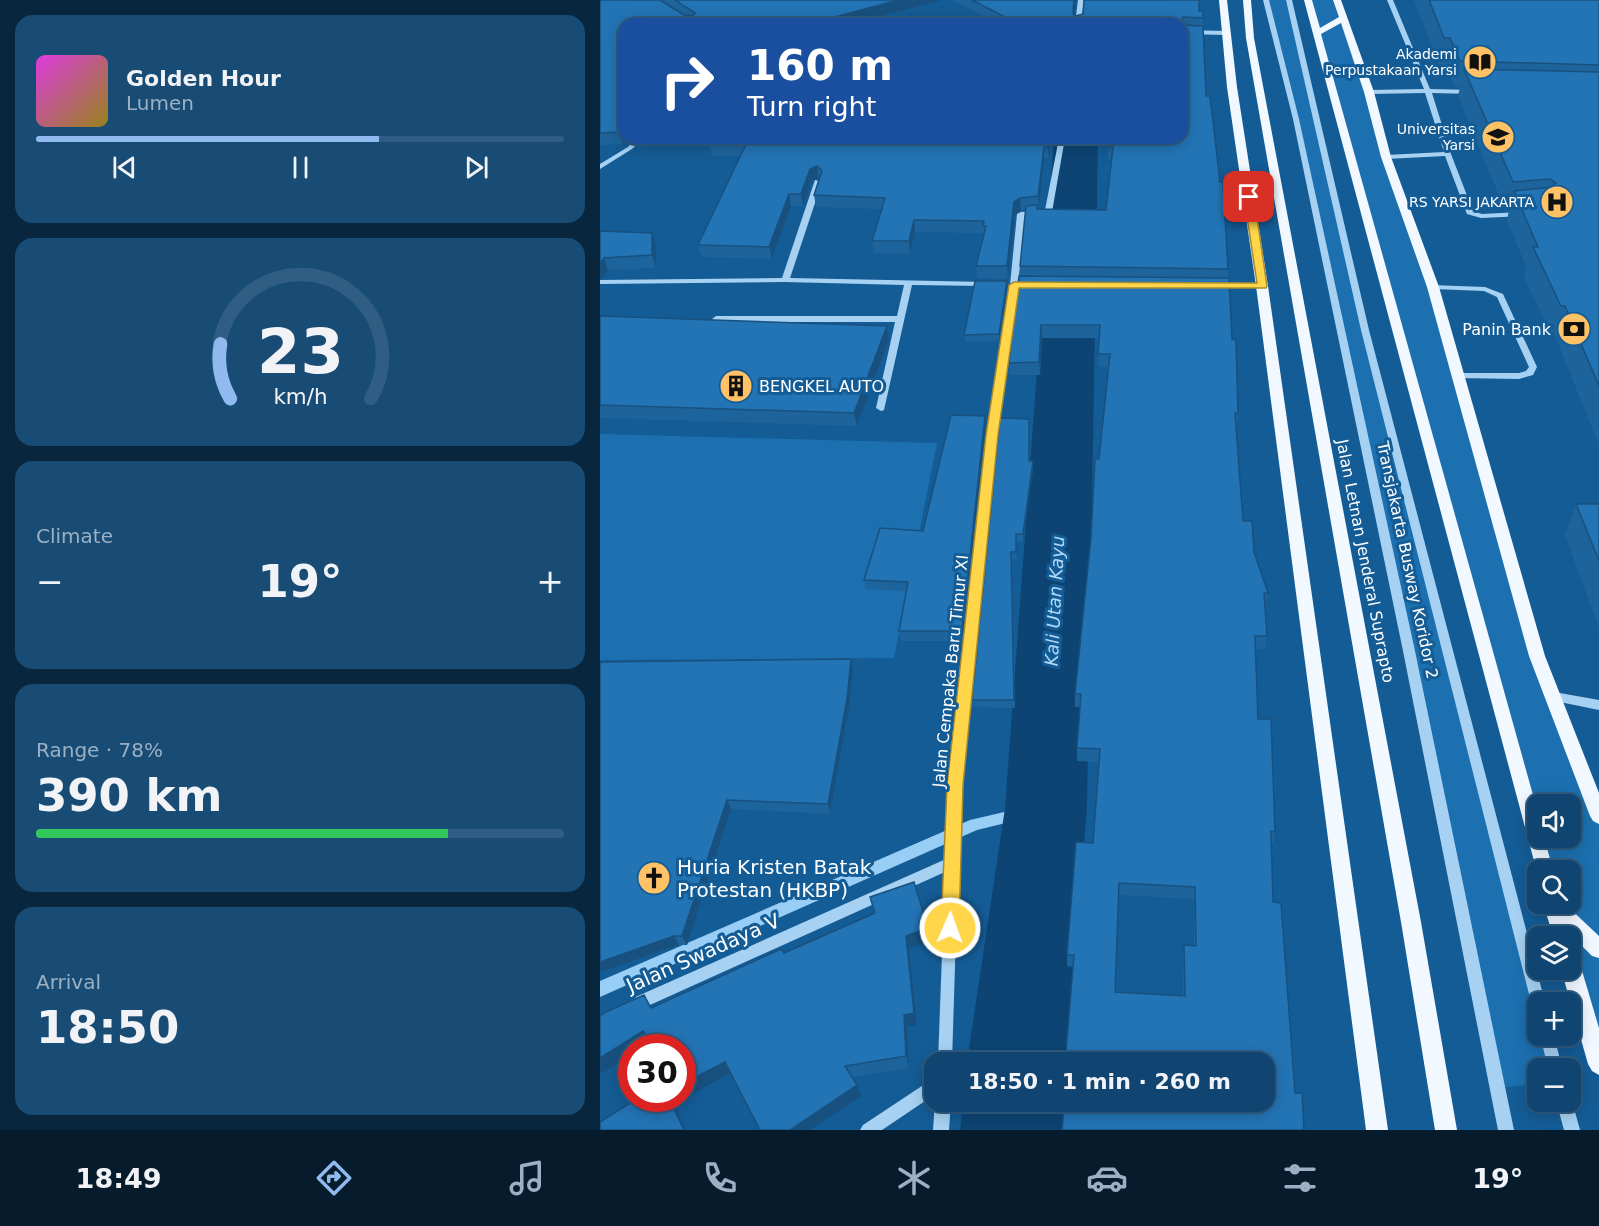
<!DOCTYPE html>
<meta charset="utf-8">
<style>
:root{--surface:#0f4570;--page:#184c75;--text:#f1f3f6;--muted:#9bb1c3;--line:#2f5d83;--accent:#90b9f0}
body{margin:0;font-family:"DejaVu Sans",sans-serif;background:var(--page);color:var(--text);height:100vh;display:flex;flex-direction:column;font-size:22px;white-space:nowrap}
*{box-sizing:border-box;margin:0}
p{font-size:20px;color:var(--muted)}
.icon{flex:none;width:33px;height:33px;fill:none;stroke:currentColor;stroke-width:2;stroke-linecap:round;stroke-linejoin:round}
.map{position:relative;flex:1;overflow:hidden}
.drawer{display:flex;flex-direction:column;gap:15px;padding:15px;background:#08263e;width:600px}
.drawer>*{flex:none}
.top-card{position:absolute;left:18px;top:18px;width:570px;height:126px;border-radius:18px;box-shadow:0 3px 15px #0003,0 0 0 2px var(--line);background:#1a4fa0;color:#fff;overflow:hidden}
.buttons{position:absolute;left:927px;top:794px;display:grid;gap:12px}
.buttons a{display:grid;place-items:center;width:54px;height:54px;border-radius:12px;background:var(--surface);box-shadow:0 3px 15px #0003,0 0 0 2px var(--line);font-size:30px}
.speed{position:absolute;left:18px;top:1034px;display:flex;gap:12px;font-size:30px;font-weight:700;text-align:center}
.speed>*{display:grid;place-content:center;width:78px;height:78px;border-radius:50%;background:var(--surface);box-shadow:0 3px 15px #0003,0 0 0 2px var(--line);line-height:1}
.speed .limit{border:9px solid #d22;background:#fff;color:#111}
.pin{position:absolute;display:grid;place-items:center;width:51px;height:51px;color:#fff;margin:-26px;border-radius:12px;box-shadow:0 3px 9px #0006}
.me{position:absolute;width:66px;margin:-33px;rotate:2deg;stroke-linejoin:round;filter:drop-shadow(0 0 4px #0008)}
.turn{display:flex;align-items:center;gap:21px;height:126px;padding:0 30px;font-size:27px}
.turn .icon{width:78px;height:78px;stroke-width:2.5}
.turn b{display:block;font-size:42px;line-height:51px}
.big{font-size:45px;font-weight:700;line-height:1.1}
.drawer .tile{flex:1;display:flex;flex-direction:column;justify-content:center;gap:9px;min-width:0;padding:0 21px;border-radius:18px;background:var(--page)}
.drawer .dial{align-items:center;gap:0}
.dial svg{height:156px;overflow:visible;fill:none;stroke:var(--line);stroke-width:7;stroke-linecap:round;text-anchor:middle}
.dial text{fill:var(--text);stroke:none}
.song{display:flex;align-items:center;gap:18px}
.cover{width:72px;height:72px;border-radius:9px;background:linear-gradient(135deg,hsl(300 70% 55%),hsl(50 70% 35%))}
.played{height:6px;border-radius:3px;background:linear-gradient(90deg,var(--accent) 65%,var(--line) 65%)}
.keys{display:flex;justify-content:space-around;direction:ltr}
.heat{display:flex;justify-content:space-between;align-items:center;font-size:33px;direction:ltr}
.charge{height:9px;border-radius:4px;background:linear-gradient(90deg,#34c759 78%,var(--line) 0)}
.trip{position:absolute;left:324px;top:1052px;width:351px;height:60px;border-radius:18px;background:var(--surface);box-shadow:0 3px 15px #0003,0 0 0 2px var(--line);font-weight:700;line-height:60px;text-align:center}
.tabs{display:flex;height:96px;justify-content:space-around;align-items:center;background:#061c2d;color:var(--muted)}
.tabs .icon{width:42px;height:42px}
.tabs .selected{color:var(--accent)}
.tabs b{font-size:27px;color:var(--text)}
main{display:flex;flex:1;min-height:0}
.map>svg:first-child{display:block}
.green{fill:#1c70b0;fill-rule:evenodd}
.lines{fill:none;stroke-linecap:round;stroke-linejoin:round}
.stream{fill:#98cdf5;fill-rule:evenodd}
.river{fill:#0d4473;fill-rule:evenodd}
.minor{fill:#a6d1f2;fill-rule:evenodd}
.major{fill:#f1f8ff;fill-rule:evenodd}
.wall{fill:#1e649c;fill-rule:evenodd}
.shaded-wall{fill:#18517f}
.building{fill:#2374b5;stroke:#18517f;stroke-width:1.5;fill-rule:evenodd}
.route{fill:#ffd54a;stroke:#a68a30;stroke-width:1.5}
.labels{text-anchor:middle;stroke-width:6;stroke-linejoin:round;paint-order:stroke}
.far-poi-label{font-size:14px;fill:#fff;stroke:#145c96;text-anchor:end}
.poi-label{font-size:16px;fill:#fff;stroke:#145c96;text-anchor:end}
.street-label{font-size:16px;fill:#fff;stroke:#145c96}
.water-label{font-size:18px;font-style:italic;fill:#b2daf9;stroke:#145c96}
.near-poi-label{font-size:20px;fill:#fff;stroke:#145c96;text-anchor:start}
.near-street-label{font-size:20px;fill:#fff;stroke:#145c96}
</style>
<main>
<section class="drawer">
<div class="tile">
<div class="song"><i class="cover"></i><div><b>Golden Hour</b><p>Lumen</p></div></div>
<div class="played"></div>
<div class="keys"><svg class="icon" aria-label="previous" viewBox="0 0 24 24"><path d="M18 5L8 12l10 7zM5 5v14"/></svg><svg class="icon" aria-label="pause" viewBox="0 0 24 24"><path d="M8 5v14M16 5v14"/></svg><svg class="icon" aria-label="next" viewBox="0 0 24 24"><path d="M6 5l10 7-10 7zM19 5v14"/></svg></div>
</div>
<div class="tile dial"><svg viewBox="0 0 100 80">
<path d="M14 69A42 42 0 1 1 86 69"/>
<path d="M14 69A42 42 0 0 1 9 41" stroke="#90b9f0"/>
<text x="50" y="56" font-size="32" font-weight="700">23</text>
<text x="50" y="72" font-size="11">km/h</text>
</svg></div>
<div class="tile"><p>Climate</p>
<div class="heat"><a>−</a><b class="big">19°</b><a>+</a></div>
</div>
<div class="tile"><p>Range · 78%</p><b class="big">390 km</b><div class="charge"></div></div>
<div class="tile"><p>Arrival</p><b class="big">18:50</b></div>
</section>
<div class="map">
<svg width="999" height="1130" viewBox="0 0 999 1130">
<rect width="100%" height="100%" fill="#145c96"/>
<path class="green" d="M666,0H689L750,263L938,1002V1035H947L955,1068H938L937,1084L898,1088L732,288Z
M708,0H737L833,287L937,656L999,816V1064L971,964L970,936L953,903H970V870H944ZM938,804H970V837H938Z
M0,434L337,443L294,658L0,660Z"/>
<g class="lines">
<path class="stream" d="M446,802L451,804L453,808L451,812L377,830L0,997V981L370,820Z"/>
<path class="river" d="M454,138H498L487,808L465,1062H367L405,808Z
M363,1101H463L462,1130H360Z"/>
<path class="minor" d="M478,0H484L481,24H475Z
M663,0H669L699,119L815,651L914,1130H898L803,651L693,119Z
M686,0H692L769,330L945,1002H938V1009L933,1007L931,1002L761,330Z
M787,0H793L830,89L873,90L876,92L873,94L832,93L851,154L873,211L882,214L921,212H924V216L881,218L867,214L845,156L786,159L783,157L786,155L844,152L825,93L769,94L766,92L769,90L824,89Z
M582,30L626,31L629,33L626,35L582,34Z
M36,138H43L32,149L0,169V164L28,147Z
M459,138H465L452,212L448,214L425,216L418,285L397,435L360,805L352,1062H338L345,872L41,1009L36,1011L31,1009L29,1004L31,999L346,859L348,805L387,435L410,285L417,214L421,212L445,210Z
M215,180L222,182L190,278L386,282L390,284L386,286L312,285L284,410L281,411L276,408L295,322H116L112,319L116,316H297L304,285L185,282L0,284V280L182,278Z
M611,283L662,284L666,286L662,288L614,287H611Z
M830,285L885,287L903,294L937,367L933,375L919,379L855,378V374L858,373H919L926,371L929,367L897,297L884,291L833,289L829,287Z
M954,692L999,700V710L950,700L948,697L950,694Z
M940,1035H954L962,1068H948Z
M334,1078V1095L282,1130H260L263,1125Z
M970,1098L972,1101L980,1130H964L956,1101H970Z
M335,1101H351L349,1130H333Z"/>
<path class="major" d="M619,0H627L637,87L668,286L788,1130H766L656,286L627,87Z
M643,0H651L654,38L821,922L857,1130H835L801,922L646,38Z
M704,0H712L720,28L739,17L733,0H741L774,92L791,157L839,287L945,656L999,793V824L993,821L990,816L929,656L827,287L781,157L764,92L741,23L721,34L938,813V837H944L953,870H938V876Z
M946,903H964L999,936V958L992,956L973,937L970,941V936H953L944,906Z
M970,955L977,957L980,964L999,1028V1075L992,1071L988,1064L961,969H970Z"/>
</g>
<path class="wall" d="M0,0L85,15L62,0H343L290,13L24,24L23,144L0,145Z
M352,0H476L474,15L475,16L599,11L603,18V26L606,96L628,269V278L632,339L638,413L637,426H636L643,521L668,593L666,606H665L667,636L665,649H655L658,719L675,832L673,844H671L673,902L695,1093L704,1130L664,1062H467L466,1052L473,967L467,966V955L493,843L499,762L477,761V748L480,707H475V694L508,367L498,366L499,338H442L440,375H409V363L420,276V266L426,209L421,210L415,214L408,279L377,278L376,266L383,238V233L315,232L310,254L274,253L272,241L281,209L216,207L214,195L219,178L212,181L203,206H191L172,259L102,257L98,245L141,156H112L109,144L222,143L303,145L306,138H450L448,158H444L439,208L437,209L506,210L512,159H508V138L582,24H399ZM519,895L594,899V946L584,945L583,957V996L515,992Z
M814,0H999V445L955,336H952L924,277L927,269L907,220L909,210H905L858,96L860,87H854L845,64H839Z
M0,231L56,245V268L8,270L3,278Z
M407,281V288L399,341L365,342L364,335Z
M0,316L287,326L289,339L257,426L0,418Z
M385,416L386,425L363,641H301L299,631L306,591L266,589L264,580L323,531Z
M430,461H433V469L423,542L416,541L417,559L412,560L415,708L373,707L372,700Z
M976,504H999V628L965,535Z
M251,659L253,669L249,708L230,814L131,809L87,945H79L0,972V662Z
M328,928L331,941L309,948L317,1025L307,1027L309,1068L252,1077L257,1085L261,1096L131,1074L85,1098L82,1094V1047L51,1043L44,1047H32V1055L0,1074V1016L51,1008L184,953Z"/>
<path class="shaded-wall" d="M299,0H343L249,24H208Z
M474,0H476L473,24V13Z
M24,120V138H25L23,144L20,132Z
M217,138H224L216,155L214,143Z
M448,138H450L448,158Z
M444,147V158L439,208L438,196Z
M217,166L219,178L212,181L203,206L201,194L210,169Z
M189,194L191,206L172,259L169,247Z
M420,198L421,210L415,214L408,279L407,266L414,202Z
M314,220L315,232L310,254L309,241Z
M52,233L56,245V268L52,255Z
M4,258L8,270L3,278H0V264Z
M407,281V288L399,341V334Z
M441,325L442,338L440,375L439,362Z
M287,326L289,339L257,426L254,413Z
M385,416L386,425L363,641L362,631Z
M433,461V469L423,542V534Z
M251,659L253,669L249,708L230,814L228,804Z
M127,800L131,809L87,945L82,936Z
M328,928L331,941L309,948L317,1025L307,1027L309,1068L306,1056L304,1015L306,936Z
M74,936L79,945L0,972V962Z
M43,1031L51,1043L44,1047H32V1055L0,1074V1058Z
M125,1062L131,1073L85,1098L82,1094V1084Z
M257,1085L261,1096L210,1130H190Z
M69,1098H71L86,1130H84Z"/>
<path class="building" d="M0,0H60L84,15L93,16L95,13L75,0H299L208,24H24V120L20,132L0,133Z
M372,0H474L473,13L475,16L483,14L484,0H599V11H603V18L583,17L580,23L581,24H419Z
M829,0H999V65L860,61L850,38H844Z
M582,25L603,26L606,96H610L620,182H623L628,269L420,266L426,206L437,205V209L506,210L513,147H508V138H582Z
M864,69L999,72V386L965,306H961L933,247H938L914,191L953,187L956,183L950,179L913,182Z
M112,138H217L214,143L303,145L306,138H448V147H444L438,196L420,198L414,202L407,266H376L386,226H383L384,221L314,220L309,241H272L285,198L214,195L222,171L217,166L210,169L201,194H189L169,247L98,245L146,144H109Z
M0,231L52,233V255L4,258L0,264Z
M419,276L629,278L632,339L636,340L638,413H635L643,521H652L654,552L668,593H664L667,636H655L658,719H671L675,832L671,831L673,902L681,903L695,1093H702L704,1130H462L465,1101H664V1062H469L470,1052H466L474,955H467L476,842L493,843L500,749L477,748L481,694H475L491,538L495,459H499L510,354H498L500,325H441L439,362L409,363ZM519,883L595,887L596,946L584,945L585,996L515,992Z
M375,281H407L399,334L364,335Z
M0,316L287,326L254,413L0,405Z
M351,415L385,416L362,631H299L308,582L264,580L280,528L323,531Z
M400,418L429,419V461H433L423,534H416V552H411L414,700H372Z
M976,504H999V561Z
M251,659L247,699L228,804L127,800L82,936H74L0,962V662Z
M314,882L328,928L306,936L314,1013L304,1015L306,1056L245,1066L257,1085L190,1130H160L125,1062L82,1084V1047H53L43,1031L0,1058V1016L6,1012L44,995L51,1008L181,949L184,953L275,913L270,897Z
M38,1098H69L84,1130H0V1122Z"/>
<path class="route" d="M649,194L654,197L667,286L666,288H419L398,435L363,785L359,928L357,934L350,937L344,934L341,928L347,785L386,435L409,285L414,282L657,283L644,197Z"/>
<defs>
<g id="library-disc" transform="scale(1.725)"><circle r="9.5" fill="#ffc267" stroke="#145c96"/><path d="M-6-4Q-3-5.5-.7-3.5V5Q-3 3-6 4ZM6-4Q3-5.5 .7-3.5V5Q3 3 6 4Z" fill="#111"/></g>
<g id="university-disc" transform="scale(1.725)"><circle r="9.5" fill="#ffc267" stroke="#145c96"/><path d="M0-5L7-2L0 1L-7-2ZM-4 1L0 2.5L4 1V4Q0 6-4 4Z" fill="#111"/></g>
<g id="hospital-disc" transform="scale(1.725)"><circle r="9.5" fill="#ffc267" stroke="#145c96"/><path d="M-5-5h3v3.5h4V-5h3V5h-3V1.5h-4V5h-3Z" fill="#111"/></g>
<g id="bank-disc" transform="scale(1.725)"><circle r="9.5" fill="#ffc267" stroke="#145c96"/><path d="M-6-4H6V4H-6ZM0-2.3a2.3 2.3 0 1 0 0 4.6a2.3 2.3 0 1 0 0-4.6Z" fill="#111"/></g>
<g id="building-disc" transform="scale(1.725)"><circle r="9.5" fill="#ffc267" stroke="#145c96"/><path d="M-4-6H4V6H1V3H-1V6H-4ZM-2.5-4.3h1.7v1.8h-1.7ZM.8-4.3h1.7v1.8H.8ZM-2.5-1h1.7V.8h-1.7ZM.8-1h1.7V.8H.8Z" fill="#111"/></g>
<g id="church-disc" transform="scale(1.725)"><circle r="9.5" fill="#ffc267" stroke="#145c96"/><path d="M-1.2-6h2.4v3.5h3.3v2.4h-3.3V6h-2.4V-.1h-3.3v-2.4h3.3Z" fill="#111"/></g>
</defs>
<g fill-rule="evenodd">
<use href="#library-disc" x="880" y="62"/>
<use href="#university-disc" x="898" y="137"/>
<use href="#hospital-disc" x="957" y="202"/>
<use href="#bank-disc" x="974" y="329"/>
<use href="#building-disc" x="136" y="386"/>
<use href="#church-disc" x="54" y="878"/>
</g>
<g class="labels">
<g class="far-poi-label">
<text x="857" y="59">Akademi<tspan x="857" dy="16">Perpustakaan Yarsi</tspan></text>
<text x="875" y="134">Universitas<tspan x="875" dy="16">Yarsi</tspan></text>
<text x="934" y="207">RS YARSI JAKARTA</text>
</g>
<g class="poi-label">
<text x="951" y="335">Panin Bank</text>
<text x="159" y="392" text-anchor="start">BENGKEL AUTO</text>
</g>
<g class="street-label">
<text transform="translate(808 560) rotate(78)" y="6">Transjakarta Busway Koridor 2</text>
<text transform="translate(766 561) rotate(79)" y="6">Jalan Letnan Jenderal Suprapto</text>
<text transform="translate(350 671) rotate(-84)" y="6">Jalan Cempaka Baru Timur XI</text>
</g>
<g class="water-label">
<text transform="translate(455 601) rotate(-87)" y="6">Kali Utan Kayu</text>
</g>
<g class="near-poi-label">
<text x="77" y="874">Huria Kristen Batak<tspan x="77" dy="23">Protestan (HKBP)</tspan></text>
</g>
<g class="near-street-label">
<text transform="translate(103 953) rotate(-24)" y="7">Jalan Swadaya V</text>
</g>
</g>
</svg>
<div class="buttons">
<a><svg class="icon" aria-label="sound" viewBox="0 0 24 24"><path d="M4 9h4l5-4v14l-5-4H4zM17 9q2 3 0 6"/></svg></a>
<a><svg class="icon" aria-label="search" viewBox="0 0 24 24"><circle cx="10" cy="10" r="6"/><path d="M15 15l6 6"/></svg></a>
<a><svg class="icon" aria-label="layers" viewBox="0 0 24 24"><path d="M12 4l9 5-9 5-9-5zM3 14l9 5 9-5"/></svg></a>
<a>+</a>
<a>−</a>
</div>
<div class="speed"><div class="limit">30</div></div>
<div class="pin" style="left:649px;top:197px;background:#d93025"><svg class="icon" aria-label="arrive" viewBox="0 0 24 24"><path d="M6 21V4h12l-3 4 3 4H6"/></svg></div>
<svg class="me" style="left:350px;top:928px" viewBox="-20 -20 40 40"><circle r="17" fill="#ffd54a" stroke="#fff" stroke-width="3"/><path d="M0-11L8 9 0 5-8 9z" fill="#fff"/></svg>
<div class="trip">18:50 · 1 min · 260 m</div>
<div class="top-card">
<div class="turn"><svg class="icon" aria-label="right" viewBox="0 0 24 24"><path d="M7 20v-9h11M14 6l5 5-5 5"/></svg><div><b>160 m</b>Turn right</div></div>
</div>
</div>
</main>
<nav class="tabs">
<b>18:49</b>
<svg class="icon selected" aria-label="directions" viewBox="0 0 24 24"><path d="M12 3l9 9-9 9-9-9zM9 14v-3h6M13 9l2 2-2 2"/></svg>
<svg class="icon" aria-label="music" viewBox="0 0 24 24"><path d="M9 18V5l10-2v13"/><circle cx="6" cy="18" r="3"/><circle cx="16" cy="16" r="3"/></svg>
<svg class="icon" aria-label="phone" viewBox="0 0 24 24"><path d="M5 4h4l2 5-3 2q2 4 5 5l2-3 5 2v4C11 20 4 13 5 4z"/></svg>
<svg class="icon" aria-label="climate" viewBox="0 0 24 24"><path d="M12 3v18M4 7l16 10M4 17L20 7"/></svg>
<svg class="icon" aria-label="car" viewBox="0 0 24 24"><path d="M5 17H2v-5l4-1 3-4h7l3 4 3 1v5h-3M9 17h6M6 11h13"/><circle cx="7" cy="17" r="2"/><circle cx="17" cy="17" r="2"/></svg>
<svg class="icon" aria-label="filters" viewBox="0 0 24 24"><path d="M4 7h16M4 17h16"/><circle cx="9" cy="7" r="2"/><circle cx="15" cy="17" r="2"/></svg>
<b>19°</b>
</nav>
